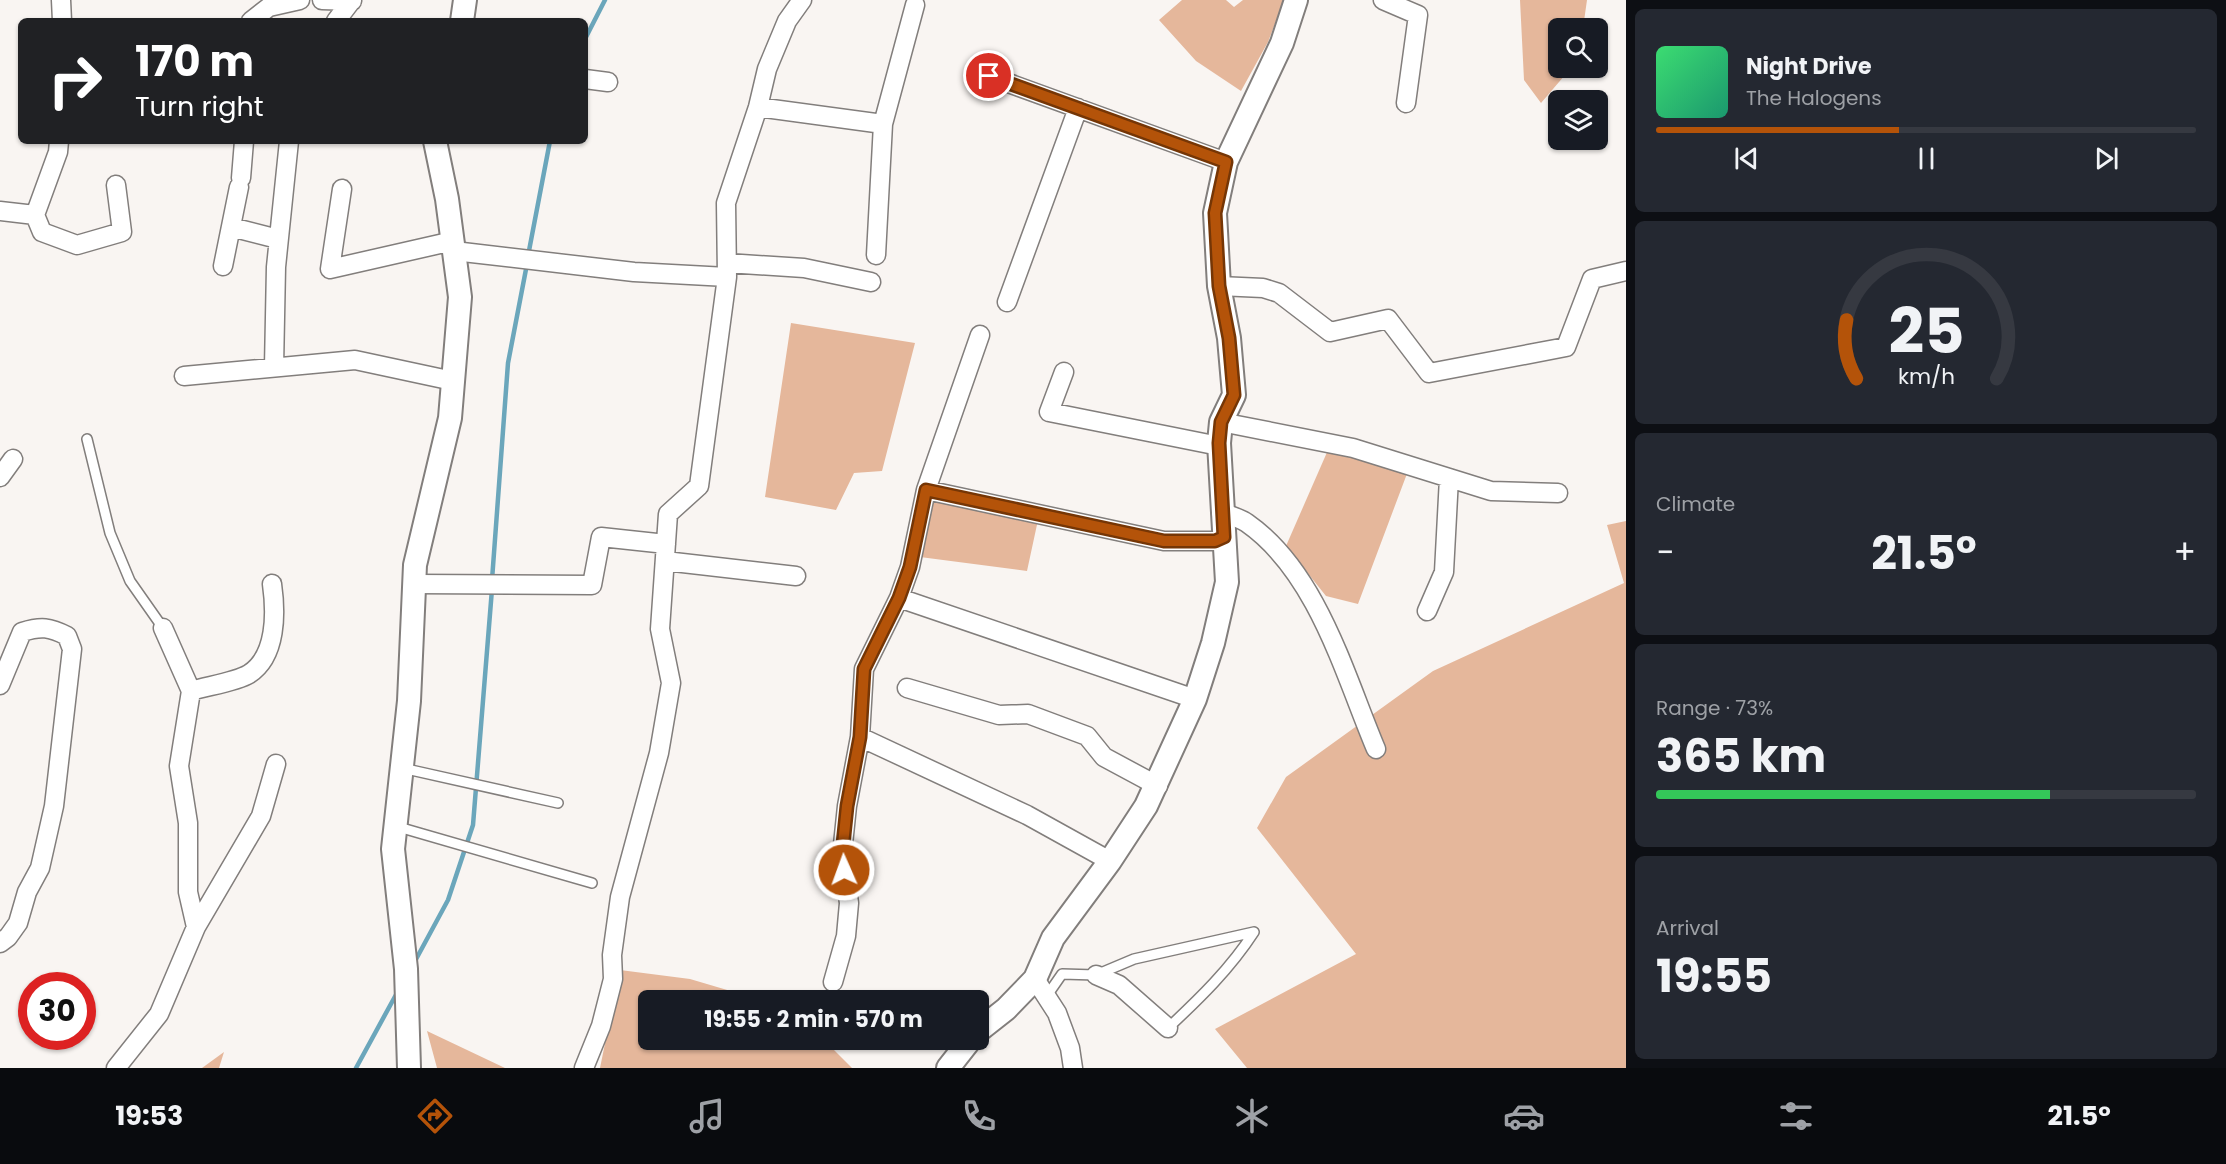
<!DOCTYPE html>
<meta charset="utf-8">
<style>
:root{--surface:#171b24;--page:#242831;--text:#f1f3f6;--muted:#9ea1a6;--line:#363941;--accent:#b45309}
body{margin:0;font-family:Poppins,sans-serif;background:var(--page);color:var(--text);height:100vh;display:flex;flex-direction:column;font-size:22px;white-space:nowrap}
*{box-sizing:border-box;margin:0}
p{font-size:20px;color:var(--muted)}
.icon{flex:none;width:33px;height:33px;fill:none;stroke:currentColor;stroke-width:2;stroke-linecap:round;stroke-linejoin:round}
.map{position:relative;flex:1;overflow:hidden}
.details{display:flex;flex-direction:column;gap:9px;padding:9px;background:#0d0f14;width:600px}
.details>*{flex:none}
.top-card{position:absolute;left:18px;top:18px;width:570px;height:126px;border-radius:9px;box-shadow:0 2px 4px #0004;background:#202124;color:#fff;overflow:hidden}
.buttons{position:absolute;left:1548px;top:18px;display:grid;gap:12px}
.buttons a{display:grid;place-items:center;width:60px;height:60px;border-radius:9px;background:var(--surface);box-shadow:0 2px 4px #0004;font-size:30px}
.speed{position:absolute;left:18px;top:972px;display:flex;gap:12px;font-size:30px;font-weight:700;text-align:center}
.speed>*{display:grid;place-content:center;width:78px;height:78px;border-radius:50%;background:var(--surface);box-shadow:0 2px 4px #0004;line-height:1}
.speed .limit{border:9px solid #d22;background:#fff;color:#111}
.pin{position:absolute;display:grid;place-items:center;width:51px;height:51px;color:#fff;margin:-26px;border:3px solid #fff;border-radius:50%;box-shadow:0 2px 6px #0007}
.me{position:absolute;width:66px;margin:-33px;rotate:358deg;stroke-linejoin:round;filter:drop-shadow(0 0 4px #0008)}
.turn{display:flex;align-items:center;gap:21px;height:126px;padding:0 18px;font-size:27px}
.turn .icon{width:78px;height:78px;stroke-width:2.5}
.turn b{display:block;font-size:42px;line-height:51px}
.big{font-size:45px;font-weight:700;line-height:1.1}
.details .card{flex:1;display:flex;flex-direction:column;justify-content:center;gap:9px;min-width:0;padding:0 21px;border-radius:9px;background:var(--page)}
.details .dial{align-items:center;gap:0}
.dial svg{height:156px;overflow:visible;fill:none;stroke:var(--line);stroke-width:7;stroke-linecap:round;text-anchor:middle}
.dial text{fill:var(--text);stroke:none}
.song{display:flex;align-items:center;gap:18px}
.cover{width:72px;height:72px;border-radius:9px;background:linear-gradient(135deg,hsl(140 70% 55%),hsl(160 70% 35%))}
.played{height:6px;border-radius:3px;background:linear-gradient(90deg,var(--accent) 45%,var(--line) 45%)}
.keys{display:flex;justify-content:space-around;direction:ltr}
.heat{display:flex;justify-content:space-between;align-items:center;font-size:33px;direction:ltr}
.charge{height:9px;border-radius:4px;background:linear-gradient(90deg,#34c759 73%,var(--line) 0)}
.trip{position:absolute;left:638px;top:990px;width:351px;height:60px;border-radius:9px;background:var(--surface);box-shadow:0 2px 4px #0004;font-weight:700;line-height:60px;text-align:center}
.menu{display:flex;height:96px;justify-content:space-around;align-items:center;background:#090b0e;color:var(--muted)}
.menu .icon{width:42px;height:42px}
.menu .on{color:var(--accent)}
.menu b{font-size:27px;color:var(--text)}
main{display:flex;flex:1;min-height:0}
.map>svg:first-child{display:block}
.green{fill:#e5b79b}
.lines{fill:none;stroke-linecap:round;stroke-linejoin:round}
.stream{stroke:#6ba6bb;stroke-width:4.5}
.service-casing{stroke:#827e7c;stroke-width:12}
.minor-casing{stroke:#827e7c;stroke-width:21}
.tertiary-casing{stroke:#827e7c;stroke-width:26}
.service{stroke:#fff;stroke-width:9}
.minor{stroke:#fff;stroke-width:18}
.tertiary{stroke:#fff;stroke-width:22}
.route-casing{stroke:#753606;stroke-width:15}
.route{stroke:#b45309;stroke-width:10}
</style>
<main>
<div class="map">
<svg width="1626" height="1068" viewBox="0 0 1626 1068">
<rect width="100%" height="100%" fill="#f9f5f2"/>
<path class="green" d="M1182,0H1226L1234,7L1243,0H1284L1268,42L1241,91L1196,61L1159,20Z
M1520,0H1587L1583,28H1558V68H1571L1541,103L1524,80Z
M791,323L915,343L882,471L854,473L836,510L765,497Z
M1328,450L1408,471L1358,604L1326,596L1286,546Z
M931,497L1038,520L1027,571L920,557Z
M1626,521V1068H1247L1215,1029L1356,954L1257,828L1286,777L1433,671L1624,583L1607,525Z
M620,970L690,979L761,1000H648V1040H824L852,1068H600Z
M427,1031L505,1068H437Z
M224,1052L219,1068H202Z"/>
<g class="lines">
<path class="stream" d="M585,39L605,0
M528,256L550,141
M492,580L508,363L527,264
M414,963L448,900L473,825L492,589
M356,1068L398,991"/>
<g class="service-casing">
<path id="service" d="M87,439L110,533L130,581L163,628
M402,768L558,803
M395,826L592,883
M1046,997L1062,974L1096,975L1134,959L1254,932
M1168,1028C1200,998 1230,969 1254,932"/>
</g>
<g class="minor-casing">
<path id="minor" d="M61,0L62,21
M322,0L352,1
M1383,0L1418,15L1406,103
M251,21L269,7L300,0
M336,21L352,0
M989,76L1226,162
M585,79L608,82
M758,107L883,124
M59,141L58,152L35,215L42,232L77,245L122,232L116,185
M241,178L244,141
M342,189L330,269L453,241
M0,211L35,215
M231,227L278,239
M454,251L634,272L727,277
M876,255L883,124L915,5
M727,263L804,268L871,282
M223,266L239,187
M1219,286L1263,288L1279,293L1330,332L1388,319L1429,373L1566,347L1592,279L1626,271
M1007,302L1078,108
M980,335L926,490L1164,541H1215L1224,537
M274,367L276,267L289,141
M1064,372L1049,412L1219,446
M184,376L355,360L453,381
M1221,422L1353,448L1491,491L1558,493
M0,477L13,459
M926,490L910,567L899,598L864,669L860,737L1027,815L1110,861
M1221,512C1229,515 1240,518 1247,523C1317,572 1344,673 1376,749
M665,561L796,576
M414,584L592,585L601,537L666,544
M899,598L1195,699
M1427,611L1444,572L1449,478
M163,628L191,691
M0,685L22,632C41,626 50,627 67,636L72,649L54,806L40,868L27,892L18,923L8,937L0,943
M907,688L999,715L1028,714L1087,736L1104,757L1158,786
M196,927L261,816L276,764
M1096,975L1119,985L1168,1028
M1035,979L1057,1013L1070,1048L1073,1068
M833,982L846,936L849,903L842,854L847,806L860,737
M116,1068L159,1014L196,927L188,892V823L179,766L191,691C207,686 236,682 249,674C277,656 276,612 272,584
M584,1068L601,1026L613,979L612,955L620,897L659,753L671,683L660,629L668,514L699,486L727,277L726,203L758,107L767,69L787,21L802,0"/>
</g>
<g class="tertiary-casing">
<path id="tertiary" d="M462,21L465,0
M978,1031L1006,1009L1035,979L1053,938L1110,861L1146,806L1195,699L1213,643L1227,582L1219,443L1221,422L1234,395L1229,338L1219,286L1215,213L1226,162L1282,43L1296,0
M409,1068L406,969L393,849L409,701L415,565L450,418L460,297L447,199L435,141
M948,1068L970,1040"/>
</g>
<use href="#service" class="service"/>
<use href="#minor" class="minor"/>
<use href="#tertiary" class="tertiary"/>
</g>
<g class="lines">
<g class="route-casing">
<path id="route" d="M844,870L842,854L847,806L860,737L864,669L899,598L910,567L926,490L1164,541H1215L1224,537L1219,443L1221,422L1234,395L1229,338L1219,286L1215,213L1226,162L989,76"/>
</g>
<use href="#route" class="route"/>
</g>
</svg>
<div class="buttons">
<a><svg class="icon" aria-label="search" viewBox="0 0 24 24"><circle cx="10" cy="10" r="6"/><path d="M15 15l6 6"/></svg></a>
<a><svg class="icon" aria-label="layers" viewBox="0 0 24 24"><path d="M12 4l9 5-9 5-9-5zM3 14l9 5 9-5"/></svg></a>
</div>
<div class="speed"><div class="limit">30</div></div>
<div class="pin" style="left:989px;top:76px;background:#d93025"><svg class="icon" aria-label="arrive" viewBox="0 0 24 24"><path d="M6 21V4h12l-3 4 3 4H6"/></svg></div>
<svg class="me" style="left:844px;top:870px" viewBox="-20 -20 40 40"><circle r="17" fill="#b45309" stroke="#fff" stroke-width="3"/><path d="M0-11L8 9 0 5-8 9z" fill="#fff"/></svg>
<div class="trip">19:55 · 2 min · 570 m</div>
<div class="top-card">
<div class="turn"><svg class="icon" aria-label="right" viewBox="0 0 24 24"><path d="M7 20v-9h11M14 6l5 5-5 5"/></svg><div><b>170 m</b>Turn right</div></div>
</div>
</div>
<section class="details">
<div class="card">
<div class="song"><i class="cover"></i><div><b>Night Drive</b><p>The Halogens</p></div></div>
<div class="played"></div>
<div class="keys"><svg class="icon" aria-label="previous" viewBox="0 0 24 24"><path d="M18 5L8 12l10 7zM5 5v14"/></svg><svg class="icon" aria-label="pause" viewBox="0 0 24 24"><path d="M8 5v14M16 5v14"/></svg><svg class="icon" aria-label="next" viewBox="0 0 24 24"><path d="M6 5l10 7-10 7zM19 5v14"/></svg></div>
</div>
<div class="card dial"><svg viewBox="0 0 100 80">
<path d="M14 69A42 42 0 1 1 86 69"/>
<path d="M14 69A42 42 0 0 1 9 39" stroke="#b45309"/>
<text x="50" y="56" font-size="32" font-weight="700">25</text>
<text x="50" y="72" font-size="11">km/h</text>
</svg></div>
<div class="card"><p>Climate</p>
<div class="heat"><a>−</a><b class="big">21.5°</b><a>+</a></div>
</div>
<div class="card"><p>Range · 73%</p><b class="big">365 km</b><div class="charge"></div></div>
<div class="card"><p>Arrival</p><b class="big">19:55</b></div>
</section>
</main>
<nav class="menu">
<b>19:53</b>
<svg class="icon on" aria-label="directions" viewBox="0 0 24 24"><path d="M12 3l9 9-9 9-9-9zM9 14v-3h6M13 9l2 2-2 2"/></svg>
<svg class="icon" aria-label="music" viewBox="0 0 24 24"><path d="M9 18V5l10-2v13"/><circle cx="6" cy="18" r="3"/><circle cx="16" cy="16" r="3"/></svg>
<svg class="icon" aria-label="phone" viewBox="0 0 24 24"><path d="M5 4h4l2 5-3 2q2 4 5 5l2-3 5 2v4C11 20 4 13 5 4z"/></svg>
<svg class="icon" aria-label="climate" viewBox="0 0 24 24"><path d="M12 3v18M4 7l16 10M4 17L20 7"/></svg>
<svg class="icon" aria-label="car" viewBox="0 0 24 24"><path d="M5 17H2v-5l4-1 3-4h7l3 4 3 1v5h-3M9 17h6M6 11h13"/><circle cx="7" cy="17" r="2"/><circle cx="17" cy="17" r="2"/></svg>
<svg class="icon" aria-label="filters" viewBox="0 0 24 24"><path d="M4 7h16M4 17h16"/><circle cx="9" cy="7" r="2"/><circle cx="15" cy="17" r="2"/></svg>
<b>21.5°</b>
</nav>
